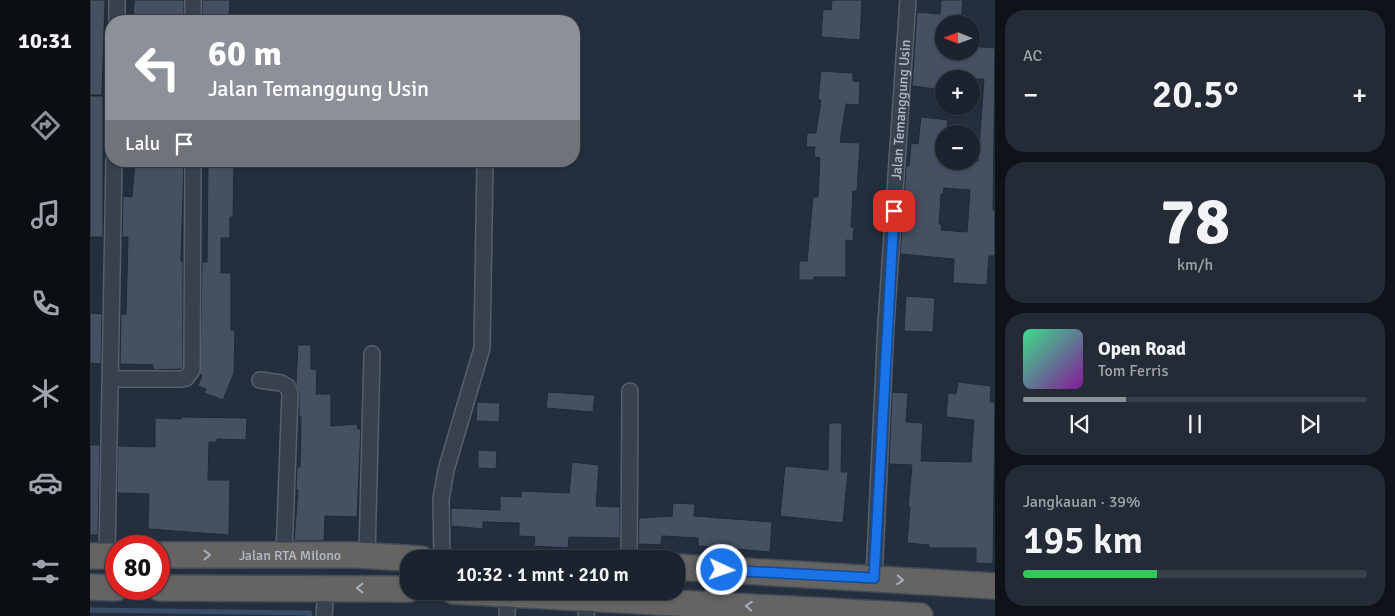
<!DOCTYPE html>
<html lang="id">
<meta charset="utf-8">
<style>
:root{--surface:#1b232e;--page:#242b36;--text:#f1f3f6;--muted:#a0a4aa;--line:#39404a;--accent:#8c9099}
body{margin:0;font-family:Signika,sans-serif;background:var(--page);color:var(--text);height:100vh;display:flex;flex-direction:column;font-size:19px;white-space:nowrap}
*{box-sizing:border-box;margin:0}
p{font-size:16px;color:var(--muted)}
.icon{flex:none;width:28px;height:28px;fill:none;stroke:currentColor;stroke-width:2;stroke-linecap:round;stroke-linejoin:round}
.map{position:relative;flex:1;overflow:hidden}
.panel{display:flex;flex-direction:column;gap:10px;padding:10px;background:#0f1319;width:400px}
.panel>*{flex:none}
.banner{position:absolute;left:15px;top:15px;width:475px;height:152px;border-radius:20px;box-shadow:0 1px 4px #0004,0 0 0 1px var(--line);background:#8c9099;color:#fff;overflow:hidden}
.needle{width:32px;rotate:271deg}
.controls{position:absolute;left:845px;top:15px;display:grid;gap:10px}
.controls a{display:grid;place-items:center;width:45px;height:45px;border-radius:50%;background:var(--surface);box-shadow:0 1px 4px #0004,0 0 0 1px var(--line);font-size:25px}
.speed{position:absolute;left:15px;top:535px;display:flex;gap:10px;font-size:25px;font-weight:700;text-align:center}
.speed>*{display:grid;place-content:center;width:65px;height:65px;border-radius:50%;background:var(--surface);box-shadow:0 1px 4px #0004,0 0 0 1px var(--line);line-height:1}
.speed .limit{border:8px solid #d22;background:#fff;color:#111}
.pin{position:absolute;display:grid;place-items:center;width:42px;height:42px;color:#fff;margin:-21px;border-radius:10px;box-shadow:0 2px 8px #0006}
.me{position:absolute;width:55px;margin:-28px;rotate:93deg;stroke-linejoin:round;filter:drop-shadow(0 0 4px #0008)}
.turn{display:flex;align-items:center;gap:18px;height:105px;padding:0 20px;font-size:22px}
.turn .icon{width:65px;height:65px;stroke-width:2.5}
.turn b{display:block;font-size:35px;line-height:42px}
.then{display:flex;align-items:center;height:48px;padding:0 20px;background:#0003;gap:10px;font-size:19px}
.big{font-size:38px;font-weight:600;line-height:1.1}
.panel .widget{flex:1;display:flex;flex-direction:column;justify-content:center;gap:8px;min-width:0;padding:0 18px;border-radius:20px;background:var(--page)}
.panel .dial{align-items:center;gap:0}
.dial b{font-size:65px;line-height:1}
.song{display:flex;align-items:center;gap:15px}
.cover{width:60px;height:60px;border-radius:8px;background:linear-gradient(135deg,hsl(150 70% 55%),hsl(290 70% 35%))}
.played{height:5px;border-radius:2px;background:linear-gradient(90deg,var(--accent) 30%,var(--line) 30%)}
.keys{display:flex;justify-content:space-around;direction:ltr}
.heat{display:flex;justify-content:space-between;align-items:center;font-size:28px;direction:ltr}
.charge{height:8px;border-radius:4px;background:linear-gradient(90deg,#34c759 39%,var(--line) 0)}
.trip{position:absolute;left:310px;top:550px;width:285px;height:50px;border-radius:20px;background:var(--surface);box-shadow:0 1px 4px #0004,0 0 0 1px var(--line);font-weight:600;line-height:50px;text-align:center}
main{display:flex;flex:1;min-height:0}
.tab-bar{display:flex;flex-direction:column;width:90px;justify-content:space-around;align-items:center;background:#0b0e12;color:var(--muted)}
.tab-bar .icon{width:35px;height:35px}
.tab-bar .active{color:var(--accent)}
.tab-bar b{font-size:22px;color:var(--text)}
.map>svg:first-child{display:block}
.lines{fill:none;stroke-linecap:round;stroke-linejoin:round}
.stream{stroke:#394c67;stroke-width:5}
.building{fill:#455162;stroke:#1f2835;fill-rule:evenodd}
.minor-casing{stroke:#565f6c;stroke-width:18}
.trunk-casing{stroke:#434c59;stroke-width:28}
.minor{stroke:#38414e;stroke-width:15}
.trunk{stroke:#656462;stroke-width:25}
.oneway{stroke:#a8afba}
.route-casing{stroke:#114b97;stroke-width:12}
.route{stroke:#1a73e8;stroke-width:9}
.labels{text-anchor:middle;stroke-width:4;stroke-linejoin:round;paint-order:stroke}
.street-label{font-size:14px;fill:#b4bcc9;stroke:#1d2633}
</style>
<main>
<nav class="tab-bar">
<b>10:31</b>
<svg class="icon active" aria-label="directions" viewBox="0 0 24 24"><path d="M12 3l9 9-9 9-9-9zM9 14v-3h6M13 9l2 2-2 2"/></svg>
<svg class="icon" aria-label="music" viewBox="0 0 24 24"><path d="M9 18V5l10-2v13"/><circle cx="6" cy="18" r="3"/><circle cx="16" cy="16" r="3"/></svg>
<svg class="icon" aria-label="phone" viewBox="0 0 24 24"><path d="M5 4h4l2 5-3 2q2 4 5 5l2-3 5 2v4C11 20 4 13 5 4z"/></svg>
<svg class="icon" aria-label="climate" viewBox="0 0 24 24"><path d="M12 3v18M4 7l16 10M4 17L20 7"/></svg>
<svg class="icon" aria-label="car" viewBox="0 0 24 24"><path d="M5 17H2v-5l4-1 3-4h7l3 4 3 1v5h-3M9 17h6M6 11h13"/><circle cx="7" cy="17" r="2"/><circle cx="17" cy="17" r="2"/></svg>
<svg class="icon" aria-label="filters" viewBox="0 0 24 24"><path d="M4 7h16M4 17h16"/><circle cx="9" cy="7" r="2"/><circle cx="15" cy="17" r="2"/></svg>
</nav>
<div class="map">
<svg width="905" height="616" viewBox="0 0 905 616">
<rect width="100%" height="100%" fill="#242f3e"/>
<g class="lines">
<path class="stream" d="M0,610L220,613L219,616"/>
</g>
<path class="building" d="M0,0H15L12,95H0Z
M44,0H94V21H43Z
M112,0H140L139,21H121V16H112Z
M742,0H772L770,40L731,37L733,9L741,10Z
M851,0H873L871,24H854V51H881V46L905,48L903,210H905V256H899L897,285L863,283L864,259L810,254L816,166H819L821,143L828,144L831,117L858,120L856,134H854V161H888L894,79H854V90L822,86L827,12L850,14ZM854,188L880,190L877,232L851,230L852,224H849L851,194H853Z
M731,71L763,73V81L770,82L769,105L756,104L750,142L770,143L767,191H763L761,227H764L763,241L756,240V277H724V280H709V261H717L723,197H728L730,158L724,157L725,147H716L717,133H726L731,100H728Z
M0,96H13V237H0Z
M45,161H94L91,261H93V367L91,369L63,370V365L30,364L31,314H36L38,237H32L33,196L42,197Z
M118,162L144,163L143,217H140V238H131V273H141V330H145L144,373L133,400L114,393L116,389L108,386L112,375H110L112,262H117Z
M816,296L845,298L843,332L814,331Z
M0,313L12,314L11,364L0,363Z
M208,345H221V369L227,370L226,394H241V426L267,424L268,429H271L267,517L235,516L234,541H204L208,490H206L207,467H210L211,417H209V394L206,383Z
M868,382L901,386L900,402H905L903,564L886,563V548H839V545L817,543L820,507H818L822,465L799,464L802,392L818,393L816,422L833,423L831,461L881,462L884,420L856,417L858,393L866,394Z
M458,392L505,395L503,412L456,408Z
M387,402L410,403L409,422L386,421Z
M91,417L157,418L156,440L127,439V442H119L118,480H140L139,535L58,529L59,494L27,493L28,446L65,447V418L91,419Z
M739,423H752L751,472H758L753,523L690,516L695,466L738,470Z
M0,445H10L8,535H0Z
M388,450L407,451L406,469L388,468Z
M482,462L509,465L506,506L530,507V538L479,537L478,548L444,546L445,537L429,536V523L393,522V529L361,526V508L410,510V496L431,497V491L479,493Z
M583,503L605,504L604,516L682,522L680,552L608,546V538L572,536L571,545L548,544L549,518L582,516Z"/>
<g class="lines">
<g class="minor-casing">
<g id="minor">
<path d="M103,0V21"/>
<path d="M27,21V0"/>
<path d="M21,379H90L96,378L102,370L103,161"/>
<path d="M170,380L191,383L198,387L200,394L194,555"/>
<path d="M17,556L24,161"/>
<path d="M277,556L282,354"/>
<path d="M352,559L351,499L356,470L392,348L395,161"/>
<path d="M539,559L540,391"/>
<path id="s1" d="M784,578L796,324L818,0"/>
<path d="M234,616L236,588"/>
<path d="M417,616L418,594"/>
<path d="M496,616L499,598"/>
</g>
</g>
<g class="trunk-casing">
<g id="trunk">
<path id="s2" d="M69,555H268L331,559"/>
<path d="M0,556H26"/>
<path d="M586,567L905,586"/>
<path d="M0,587L26,588"/>
<path d="M69,588L319,589"/>
<path d="M363,591L830,616"/>
</g>
</g>
<use href="#minor" class="minor"/>
<use href="#trunk" class="trunk"/>
</g>
<defs><path id="oneway-chevron" d="M-2-3.5L2.5 0L-2 3.5" fill="none" stroke-width="1.6" stroke-linecap="round" stroke-linejoin="round" transform="scale(1.25)"/></defs>
<g class="oneway">
<use href="#oneway-chevron" transform="translate(117 555)"/>
<use href="#oneway-chevron" transform="translate(810 580) rotate(4)"/>
<use href="#oneway-chevron" transform="translate(270 588) rotate(-180)"/>
<use href="#oneway-chevron" transform="translate(659 606) rotate(-176)"/>
</g>
<g class="lines">
<g class="route-casing">
<path id="route" d="M632,570L784,578L804,211"/>
</g>
<use href="#route" class="route"/>
</g>
<g class="labels">
<g class="street-label">
<text dy="5" stroke="none"><textPath href="#s1" startOffset="469">Jalan Temanggung Usin</textPath></text>
<text dy="5" stroke="none"><textPath href="#s2" startOffset="131">Jalan RTA Milono</textPath></text>
</g>
</g>
</svg>
<div class="controls">
<a><svg class="needle" viewBox="-14 -14 28 28"><path d="M0-13l5 13h-10z" fill="#e53935"/><path d="M0 13l5-13h-10z" fill="#a0a4aa"/></svg></a>
<a>+</a>
<a>−</a>
</div>
<div class="speed"><div class="limit">80</div></div>
<div class="pin" style="left:804px;top:211px;background:#d93025"><svg class="icon" aria-label="arrive" viewBox="0 0 24 24"><path d="M6 21V4h12l-3 4 3 4H6"/></svg></div>
<svg class="me" style="left:632px;top:570px" viewBox="-20 -20 40 40"><circle r="17" fill="#1a73e8" stroke="#fff" stroke-width="3"/><path d="M0-11L8 9 0 5-8 9z" fill="#fff"/></svg>
<div class="trip">10:32 · 1 mnt · 210 m</div>
<div class="banner">
<div class="turn"><svg class="icon" aria-label="left" viewBox="0 0 24 24"><path d="M17 20v-9H6M10 6l-5 5 5 5"/></svg><div><b>60 m</b>Jalan Temanggung Usin</div></div>
<div class="then">Lalu<svg class="icon" aria-label="arrive" viewBox="0 0 24 24"><path d="M6 21V4h12l-3 4 3 4H6"/></svg></div>
</div>
</div>
<section class="panel">
<div class="widget"><p>AC</p>
<div class="heat"><a>−</a><b class="big">20.5°</b><a>+</a></div>
</div>
<div class="widget dial"><b>78</b><p>km/h</p></div>
<div class="widget">
<div class="song"><i class="cover"></i><div><b>Open Road</b><p>Tom Ferris</p></div></div>
<div class="played"></div>
<div class="keys"><svg class="icon" aria-label="previous" viewBox="0 0 24 24"><path d="M18 5L8 12l10 7zM5 5v14"/></svg><svg class="icon" aria-label="pause" viewBox="0 0 24 24"><path d="M8 5v14M16 5v14"/></svg><svg class="icon" aria-label="next" viewBox="0 0 24 24"><path d="M6 5l10 7-10 7zM19 5v14"/></svg></div>
</div>
<div class="widget"><p>Jangkauan · 39%</p><b class="big">195 km</b><div class="charge"></div></div>
</section>
</main>
